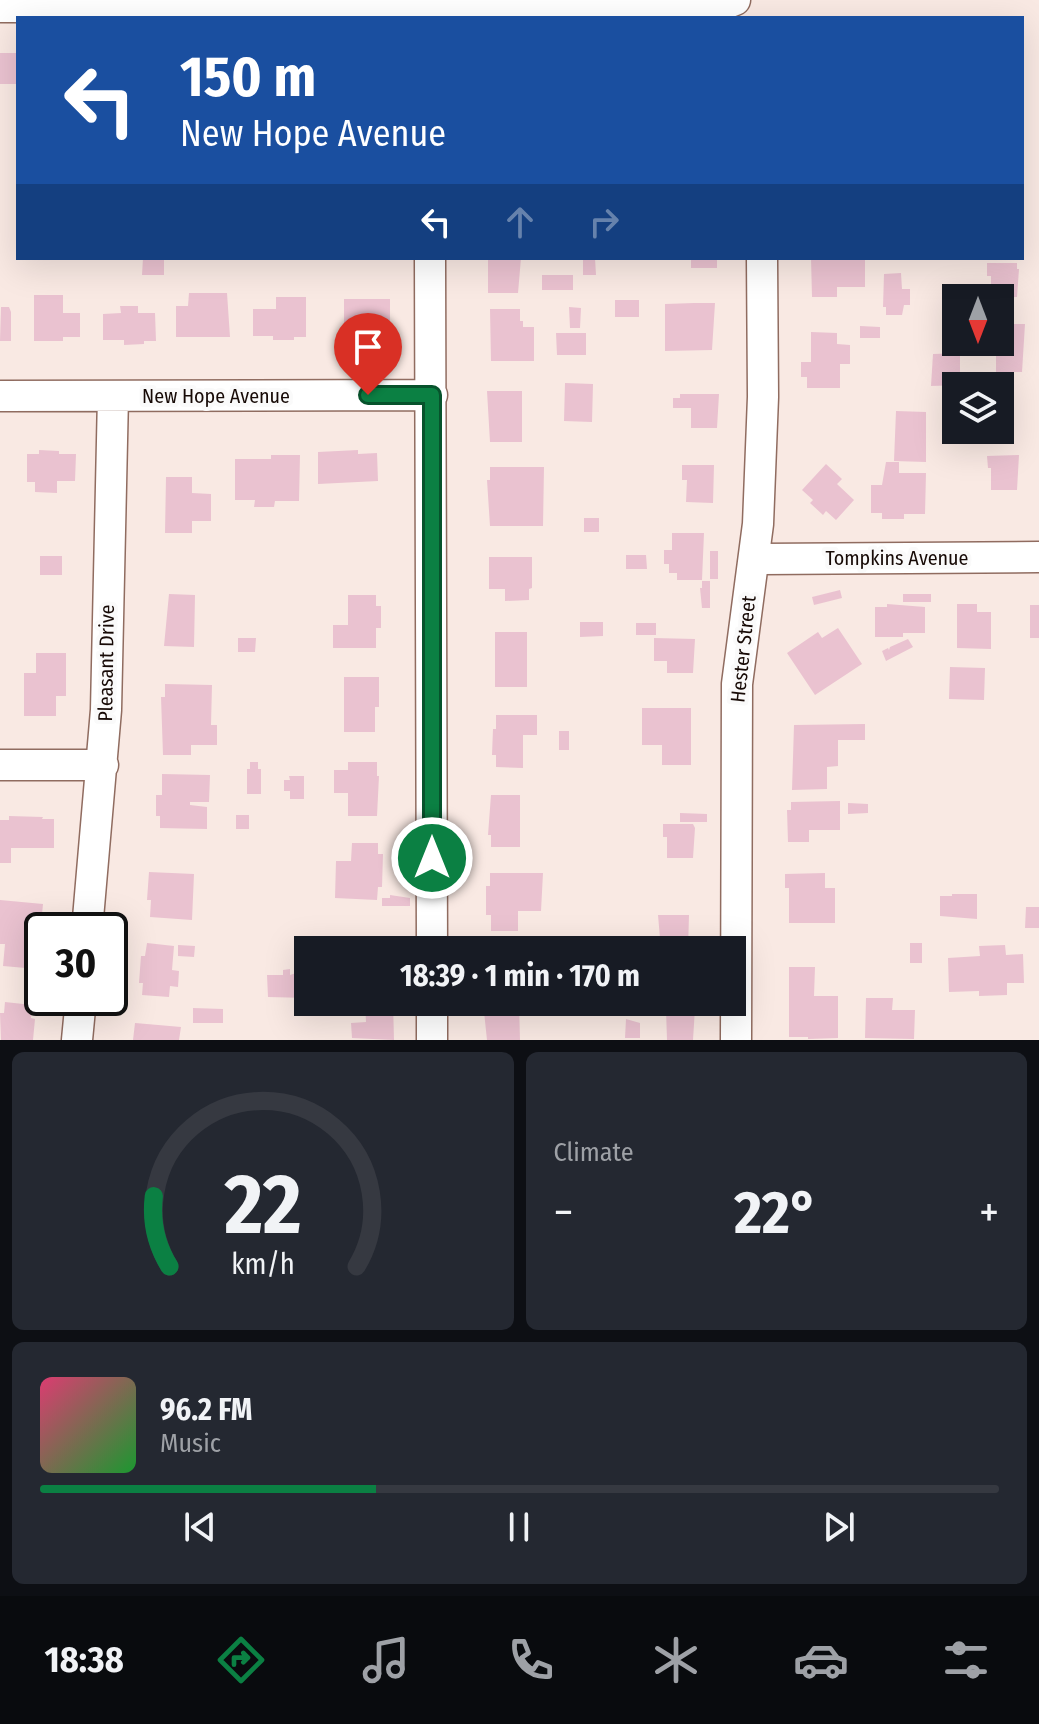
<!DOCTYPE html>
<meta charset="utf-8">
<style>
:root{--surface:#171b24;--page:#242831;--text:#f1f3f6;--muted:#9ea1a6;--line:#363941;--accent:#0b8043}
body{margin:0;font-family:"Fira Sans Condensed",sans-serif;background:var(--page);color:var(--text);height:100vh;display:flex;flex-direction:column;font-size:30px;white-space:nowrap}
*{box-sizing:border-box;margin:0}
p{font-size:26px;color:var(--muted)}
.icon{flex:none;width:44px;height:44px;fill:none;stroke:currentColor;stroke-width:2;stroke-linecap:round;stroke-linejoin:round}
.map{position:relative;height:1040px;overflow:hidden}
.panel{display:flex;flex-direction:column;gap:12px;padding:12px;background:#0d0f14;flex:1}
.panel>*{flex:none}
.guide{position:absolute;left:16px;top:16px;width:1008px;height:244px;border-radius:0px;box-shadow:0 8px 32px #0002;background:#1a4fa0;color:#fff;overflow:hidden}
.needle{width:52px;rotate:180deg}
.fabs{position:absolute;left:942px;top:284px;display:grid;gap:16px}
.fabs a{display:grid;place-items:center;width:72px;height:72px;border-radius:0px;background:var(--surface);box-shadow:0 8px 32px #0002;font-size:40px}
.speed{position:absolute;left:24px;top:912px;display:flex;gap:16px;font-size:40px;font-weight:700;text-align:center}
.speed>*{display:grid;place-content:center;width:104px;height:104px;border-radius:50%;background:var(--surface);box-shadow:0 8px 32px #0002;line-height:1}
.speed .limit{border:4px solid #111;border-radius:12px;background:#fff;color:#111}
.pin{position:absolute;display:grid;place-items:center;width:68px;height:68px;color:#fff;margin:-82px -34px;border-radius:50% 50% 50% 0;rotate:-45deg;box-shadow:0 0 8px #0007}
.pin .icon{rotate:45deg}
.me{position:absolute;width:88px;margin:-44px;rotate:0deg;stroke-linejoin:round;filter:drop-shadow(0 0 6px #0008)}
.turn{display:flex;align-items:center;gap:28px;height:168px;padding:0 32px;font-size:36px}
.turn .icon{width:104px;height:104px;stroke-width:2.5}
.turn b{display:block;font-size:56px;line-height:68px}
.lanes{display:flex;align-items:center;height:76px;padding:0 32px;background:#0003;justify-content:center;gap:40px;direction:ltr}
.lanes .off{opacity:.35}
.big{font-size:60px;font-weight:700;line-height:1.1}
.panel .tile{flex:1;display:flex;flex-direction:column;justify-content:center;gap:12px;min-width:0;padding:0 28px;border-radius:12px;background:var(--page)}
.panel .dial{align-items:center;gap:0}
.dial svg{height:208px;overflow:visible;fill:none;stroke:var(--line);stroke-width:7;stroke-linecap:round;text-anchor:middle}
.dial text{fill:var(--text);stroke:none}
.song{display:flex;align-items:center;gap:24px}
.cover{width:96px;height:96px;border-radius:12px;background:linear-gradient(135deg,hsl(340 70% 55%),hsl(130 70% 35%))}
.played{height:8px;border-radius:4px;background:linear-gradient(90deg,var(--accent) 35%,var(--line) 35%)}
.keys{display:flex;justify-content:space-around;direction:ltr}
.heat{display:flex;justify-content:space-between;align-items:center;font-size:44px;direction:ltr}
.panel .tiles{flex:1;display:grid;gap:12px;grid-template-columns:1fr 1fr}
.tile:last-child{grid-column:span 2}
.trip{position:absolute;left:294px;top:936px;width:452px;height:80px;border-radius:0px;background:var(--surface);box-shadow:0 8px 32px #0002;font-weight:700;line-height:80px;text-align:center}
.tab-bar{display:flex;height:128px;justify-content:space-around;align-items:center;background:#090b0e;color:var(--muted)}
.tab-bar .icon{width:56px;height:56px}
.tab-bar .active{color:var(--accent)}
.tab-bar b{font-size:36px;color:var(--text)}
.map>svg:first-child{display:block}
.building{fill:#eac2d0}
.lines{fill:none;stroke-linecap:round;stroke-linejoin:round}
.minor-casing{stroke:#906c60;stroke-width:33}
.minor{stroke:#fff;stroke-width:30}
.route-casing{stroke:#07532c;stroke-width:20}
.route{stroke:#0b8043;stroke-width:14}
.labels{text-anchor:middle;stroke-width:8;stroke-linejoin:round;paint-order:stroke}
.street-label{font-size:20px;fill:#170a06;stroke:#fafafa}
</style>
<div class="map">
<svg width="1039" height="1040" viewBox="0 0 1039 1040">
<rect width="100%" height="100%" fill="#f9e9e3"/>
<path class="building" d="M0,53H18V84H0Z
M143,258H164V275H142Z
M488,258H521L518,293H488Z
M583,258H595L596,275H583Z
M691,258H717V268H691Z
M811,258H865V287H837V297H812Z
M987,263H1017V269H1019L1017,297L991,298V276H987Z
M901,273L902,289H910V305H904L902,315H886V307H883L884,274Z
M542,275H573V290H542Z
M189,293H227L230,337H176V306H188Z
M34,295H63V313H80V337H63V341H34Z
M276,297H306V337H294V340H273V336H253V309H276Z
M344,299H390V323H372V341H344Z
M615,300H639V317H615Z
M694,303H715L712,350L665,351V304Z
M120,306H138V313H155L156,341H144V344L124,345V340H103V314L121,313Z
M1,307H9L11,312V341H0Z
M569,307L581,308L580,328H570Z
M490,309H520V321H523V327H534V361H491Z
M1000,324H1025L1022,372H996V354H981V342H1000Z
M860,326L880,327V338H860Z
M811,332L837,333V344L850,345V364H840V388H807V377H801V362H811Z
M556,333H586V355H557Z
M960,353V385L931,386L933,354Z
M565,383L593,384L592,422L564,421Z
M487,391H522V442H490Z
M680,394H719L717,428H691V408H673V398H680Z
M896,411L926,412V462L894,461Z
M39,450L59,451V454H76L75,481H57V493L35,492V482H27V454H39Z
M358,450V454L377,453L378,481L318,484V452Z
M271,455H300L299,501H275L274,507H254L255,500H235V459H271Z
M1019,455L1017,490H991V468H988L987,456Z
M886,462H899V473H926L925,514H904V519H882V513H871V485H882Z
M826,464L842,479L837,484L854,500L836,520L826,511L823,515L810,503L813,500L802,490Z
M682,465H714L713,503L686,502L687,480H682Z
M490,467H544L543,526H490L487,480H490Z
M166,477H192V493L211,494V521H192V533H165Z
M584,518H599V532H584Z
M672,533H704L702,580H677V573H669V564H664V550H672Z
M710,551H718V579H710Z
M626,555H646L647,569H626Z
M40,556H62V575H40Z
M489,557H532V588L529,589V600L505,601V589H489Z
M702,581H710V608H702L700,588H702Z
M840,590L842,598L814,605L812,597Z
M169,594L195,595L194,647L164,646Z
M903,594H931V602H903Z
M348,595H376V606H381V628H376V648H333V625H348Z
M887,604L925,607V633H903V637H875V607H887Z
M957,604H977V612H991V649L957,648Z
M1030,605H1039V638H1030Z
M580,622H603V636L580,637Z
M636,623H656V635H636Z
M838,628L862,664L815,695L787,653L818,632L822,638Z
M495,632H527V687H495Z
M238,638H256L255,652H238Z
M654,638L695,639L693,673H667V661H654Z
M908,639L913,647L886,661L882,651L888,648L889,650L890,647Z
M36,653H66V696H56V716H24V673H36Z
M950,667L985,668L984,700L949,699Z
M344,677H379V707H375V732H344Z
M165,684L212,685L211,725H217V745H191V755H163L161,697H165Z
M642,708H691V765H662V745H642Z
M496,715H537V735H523V768L496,767V755H492L493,729H496Z
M865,724V740H838V766L827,767V789L792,790L794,725Z
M559,731H569V750H559Z
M250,762H258V769H261V794H247V769H250Z
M348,762H377V776H379L377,816H348V793H334V770H348Z
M162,774L210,775L209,802H190V805L207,807V829L160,828V816H156V795H162Z
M289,776H304V799H290V791H284V780H290Z
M491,795H520V847H491V835H488Z
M840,801V830H809V842H788L787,810H791V802Z
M848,803L868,804V813L848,814Z
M680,813L707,814V822H680Z
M236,815H249V829H236Z
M9,816L43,817L42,819H54V848H11V863H0V820H9Z
M663,824H693L695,828L693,858H667V837H663Z
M352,843H378V854H383L382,887H378L377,900L335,898L336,861H351Z
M149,872L194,874L192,920L150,917L151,900H147Z
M490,873H543L541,911H518V931H491V915H486V886H490Z
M825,873V888H835V923H789V888H785V874Z
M952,894H977V919L940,916V896H952Z
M390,895L410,898V906H382V898H390Z
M0,900L43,904L37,969L3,966L5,944H0Z
M1026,907H1039V928H1025Z
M658,915H689L688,950H661Z
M147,943L174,946L172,970L179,971L178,987L170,986L169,997L142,995L143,983H139L141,956H145Z
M910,943H922V963H910Z
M178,945L195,946L194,957L178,956Z
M1005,945L1006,955L1023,954L1024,983H1007V995L979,996V991L949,992L948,958L980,956L979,946Z
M789,967H815L814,996H838V1038L808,1039V1037H789Z
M290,969V975L299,972V975L308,974V998L268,997L267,975H283V970Z
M866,998H893L892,1010H915L914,1039L865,1038Z
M5,1002L32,1005L31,1018L35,1019L33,1040H1L0,1013H4Z
M365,1002H393L394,1040L352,1038L351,1023L366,1022Z
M483,1002H519L520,1040H487Z
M193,1008L223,1009V1023H193Z
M695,1008L693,1040H667L666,1009Z
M626,1019L640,1023V1038H625Z
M135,1023L181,1027L179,1040H133Z"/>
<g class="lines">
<g class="minor-casing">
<path id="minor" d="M0,7L464,8L686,12L715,8L735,0
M430,258L432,950
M0,396L432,395
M754,559L1039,557
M0,765H103
M87,930L106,710L113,396
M77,1040L81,998
M432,1040V1002
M736,1040L737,684L758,524L763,397L762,258"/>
</g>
<use href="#minor" class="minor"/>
</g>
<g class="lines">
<g class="route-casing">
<path id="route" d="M368,395H432V858"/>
</g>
<use href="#route" class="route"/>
</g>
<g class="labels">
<g class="street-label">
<text x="216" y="403">New Hope Avenue</text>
<text x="897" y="565">Tompkins Avenue</text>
<text transform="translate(743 649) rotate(-84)" y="7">Hester Street</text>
<text transform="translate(106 663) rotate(-89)" y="7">Pleasant Drive</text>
</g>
</g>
</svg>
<div class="fabs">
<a><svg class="needle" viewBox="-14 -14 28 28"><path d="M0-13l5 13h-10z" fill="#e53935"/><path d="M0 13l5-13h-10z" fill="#9ea1a6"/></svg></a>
<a><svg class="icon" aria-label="layers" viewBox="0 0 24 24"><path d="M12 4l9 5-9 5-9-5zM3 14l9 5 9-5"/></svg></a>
</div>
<div class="speed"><div class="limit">30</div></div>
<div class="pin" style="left:368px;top:395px;background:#d93025"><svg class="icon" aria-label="arrive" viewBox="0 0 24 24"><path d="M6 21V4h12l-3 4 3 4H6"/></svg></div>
<svg class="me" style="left:432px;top:858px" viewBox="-20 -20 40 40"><circle r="17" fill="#0b8043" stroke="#fff" stroke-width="3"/><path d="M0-11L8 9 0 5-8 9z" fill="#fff"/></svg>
<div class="trip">18:39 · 1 min · 170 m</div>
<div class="guide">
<div class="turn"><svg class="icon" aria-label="left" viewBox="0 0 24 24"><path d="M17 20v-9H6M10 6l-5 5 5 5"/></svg><div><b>150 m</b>New Hope Avenue</div></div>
<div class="lanes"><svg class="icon" aria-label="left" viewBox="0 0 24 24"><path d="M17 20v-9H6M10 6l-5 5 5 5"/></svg><svg class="icon off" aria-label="ahead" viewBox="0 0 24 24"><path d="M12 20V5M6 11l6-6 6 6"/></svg><svg class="icon off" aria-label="right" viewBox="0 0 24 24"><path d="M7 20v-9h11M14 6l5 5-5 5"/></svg></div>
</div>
</div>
<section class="panel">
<div class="tiles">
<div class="tile dial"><svg viewBox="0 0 100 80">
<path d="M14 69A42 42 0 1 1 86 69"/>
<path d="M14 69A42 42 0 0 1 8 42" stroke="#0b8043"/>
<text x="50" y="56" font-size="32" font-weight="700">22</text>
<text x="50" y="72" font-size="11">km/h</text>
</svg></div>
<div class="tile"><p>Climate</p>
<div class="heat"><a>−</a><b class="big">22°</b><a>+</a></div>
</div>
<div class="tile">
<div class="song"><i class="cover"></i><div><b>96.2 FM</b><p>Music</p></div></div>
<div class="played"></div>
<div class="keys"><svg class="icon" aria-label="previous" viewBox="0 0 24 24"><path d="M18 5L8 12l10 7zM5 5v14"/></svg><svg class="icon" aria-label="pause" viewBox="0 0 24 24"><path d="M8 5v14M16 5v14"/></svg><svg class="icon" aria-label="next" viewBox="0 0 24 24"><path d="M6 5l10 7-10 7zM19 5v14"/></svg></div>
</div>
</div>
</section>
<nav class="tab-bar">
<b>18:38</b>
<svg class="icon active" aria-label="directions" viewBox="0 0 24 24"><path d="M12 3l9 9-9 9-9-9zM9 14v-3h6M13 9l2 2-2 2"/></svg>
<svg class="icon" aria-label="music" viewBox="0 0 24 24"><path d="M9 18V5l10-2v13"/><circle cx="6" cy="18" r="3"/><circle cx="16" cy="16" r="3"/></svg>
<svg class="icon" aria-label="phone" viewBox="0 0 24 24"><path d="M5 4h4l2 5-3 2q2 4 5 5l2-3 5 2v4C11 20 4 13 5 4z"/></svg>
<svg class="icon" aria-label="climate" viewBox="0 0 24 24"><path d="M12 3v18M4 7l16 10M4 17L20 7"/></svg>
<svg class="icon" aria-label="car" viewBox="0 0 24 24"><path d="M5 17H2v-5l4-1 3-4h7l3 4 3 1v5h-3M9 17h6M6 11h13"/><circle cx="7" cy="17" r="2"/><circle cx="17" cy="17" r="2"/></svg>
<svg class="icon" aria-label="filters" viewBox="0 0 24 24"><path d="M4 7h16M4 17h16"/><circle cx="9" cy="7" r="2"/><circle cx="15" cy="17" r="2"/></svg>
</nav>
